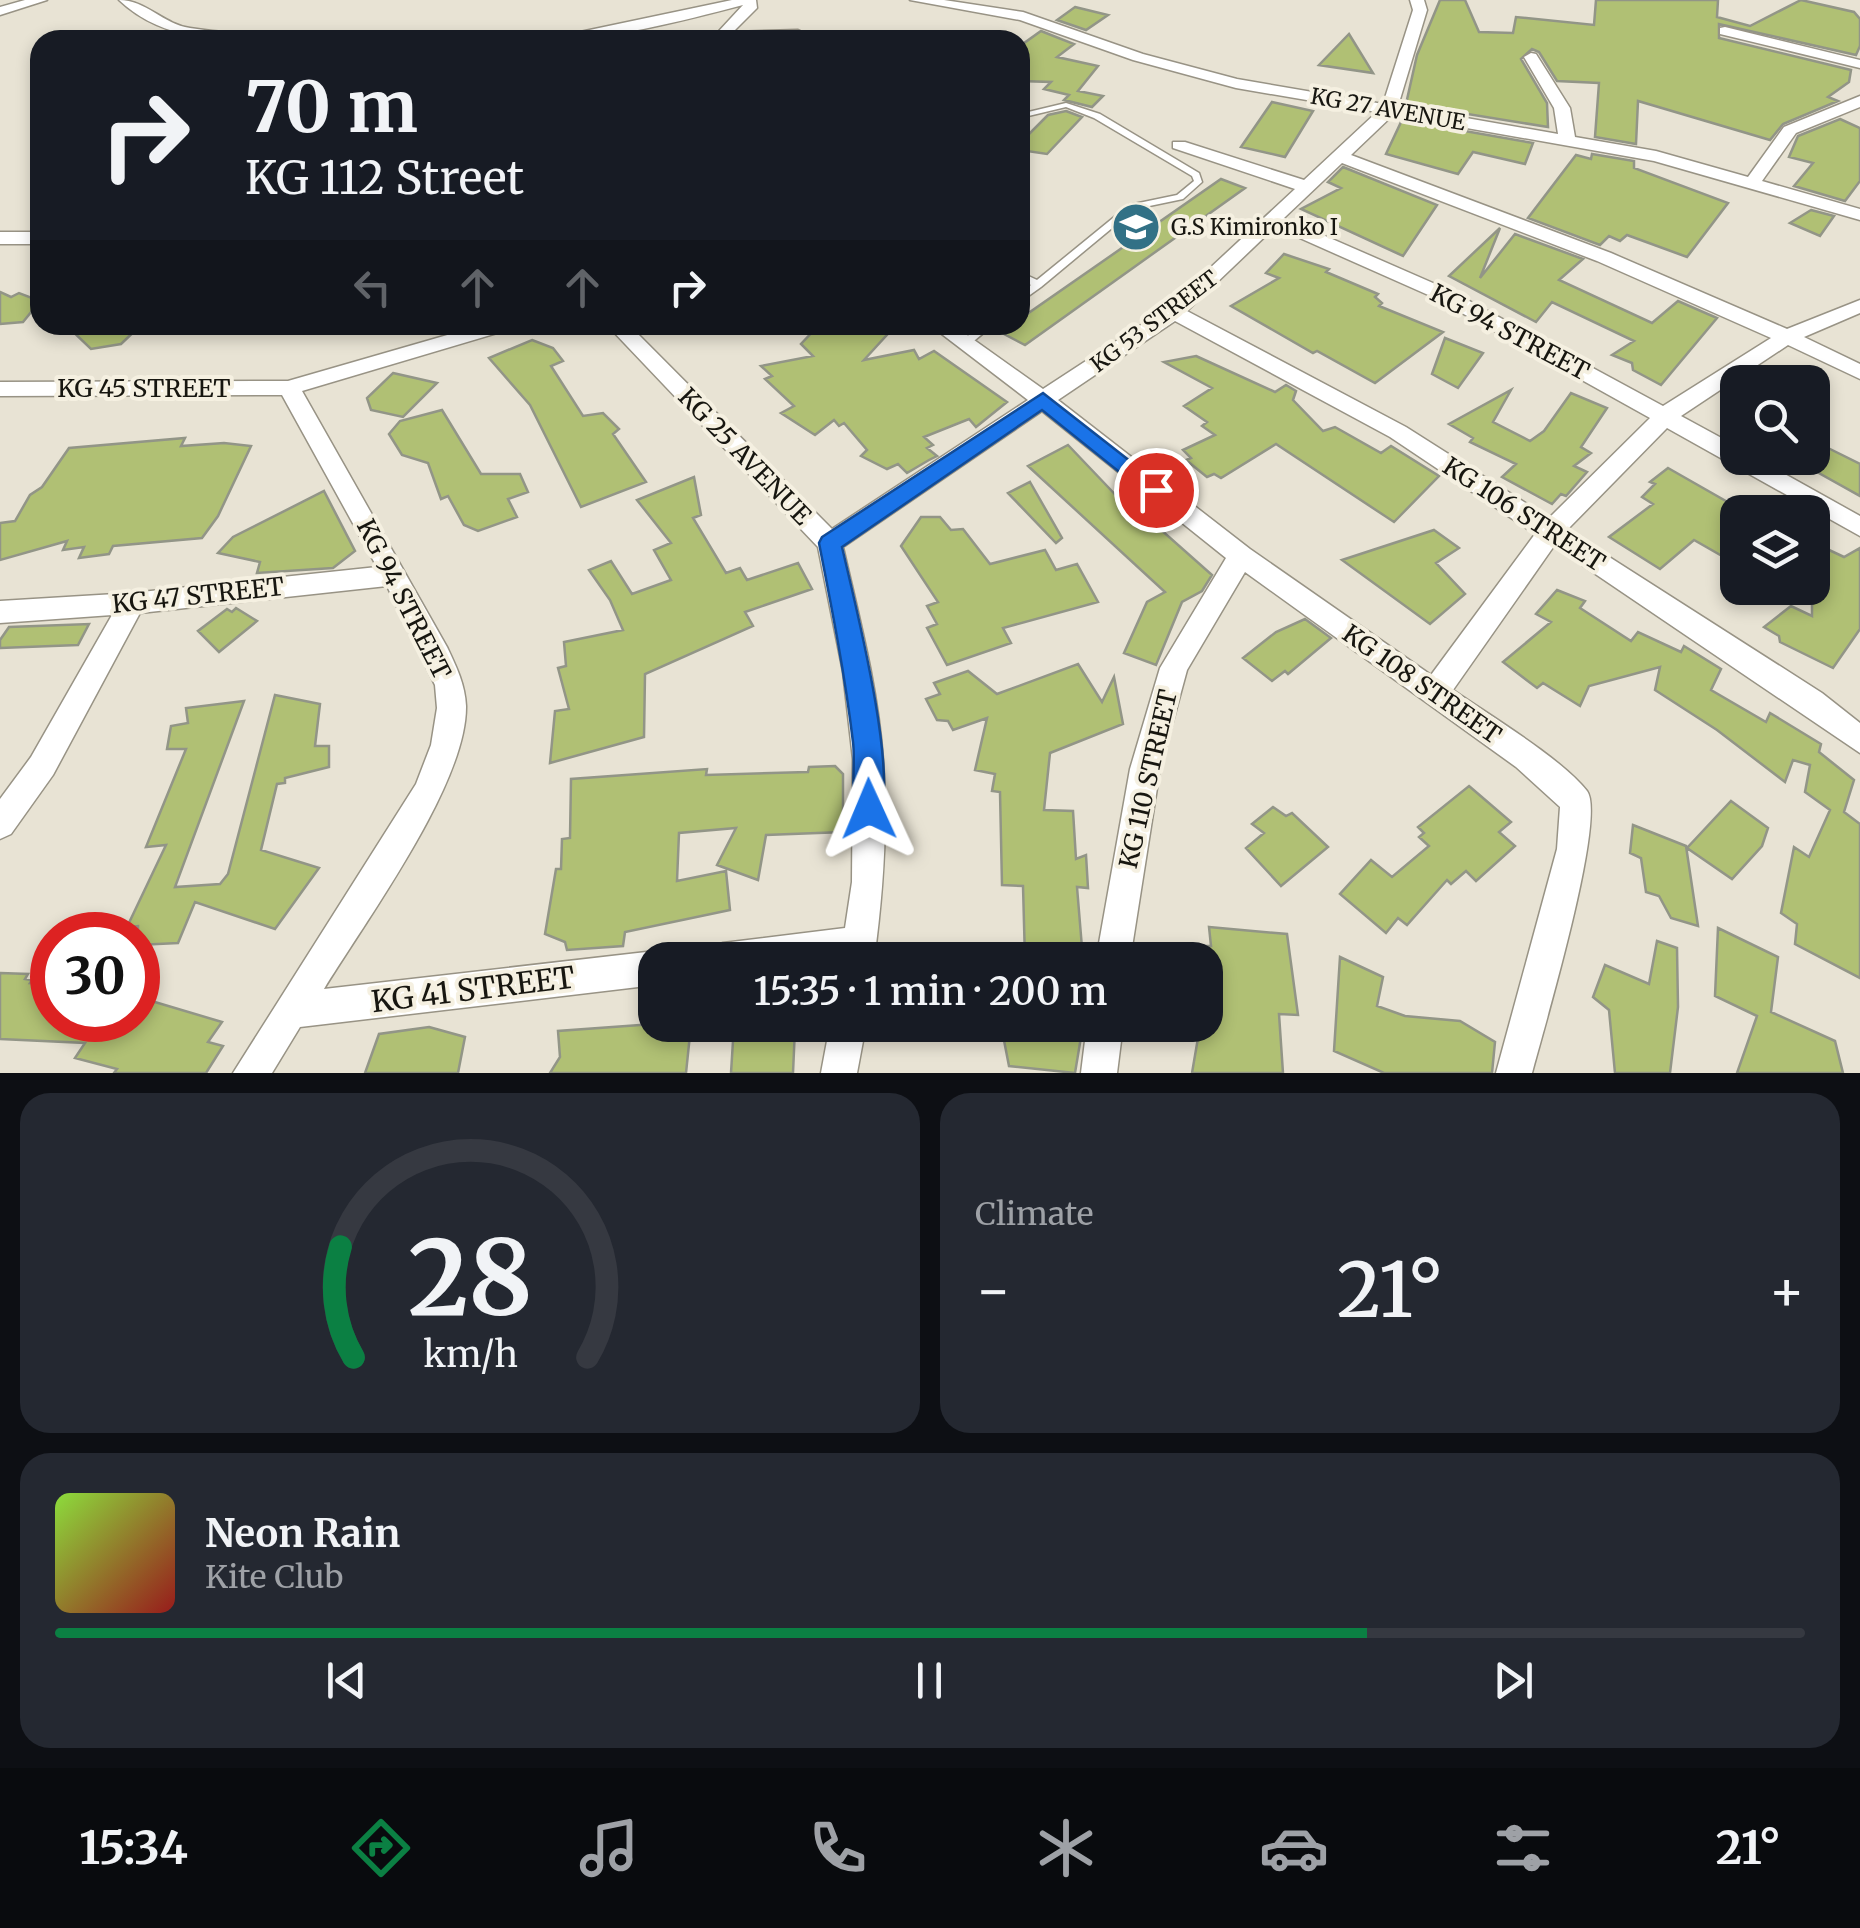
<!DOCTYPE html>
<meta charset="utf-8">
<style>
:root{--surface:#171b24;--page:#242831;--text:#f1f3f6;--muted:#9ea1a6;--line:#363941;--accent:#0b8043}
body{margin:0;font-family:Merriweather,serif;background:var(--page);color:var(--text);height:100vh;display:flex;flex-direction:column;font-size:38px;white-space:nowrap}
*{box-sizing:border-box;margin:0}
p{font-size:32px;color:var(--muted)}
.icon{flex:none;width:55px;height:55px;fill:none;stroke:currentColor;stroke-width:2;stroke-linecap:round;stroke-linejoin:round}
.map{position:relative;height:1073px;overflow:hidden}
.drawer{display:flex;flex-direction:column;gap:20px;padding:20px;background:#0d0f14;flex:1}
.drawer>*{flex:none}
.guide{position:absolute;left:30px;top:30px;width:1000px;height:305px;border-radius:30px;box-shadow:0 5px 15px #0003;background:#171b24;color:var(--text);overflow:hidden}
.controls{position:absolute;left:1720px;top:365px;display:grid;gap:20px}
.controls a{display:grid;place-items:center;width:110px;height:110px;border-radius:20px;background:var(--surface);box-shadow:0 5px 15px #0003;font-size:50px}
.speed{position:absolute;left:30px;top:912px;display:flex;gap:20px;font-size:50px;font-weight:700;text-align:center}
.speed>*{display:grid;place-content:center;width:130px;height:130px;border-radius:50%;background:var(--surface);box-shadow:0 5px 15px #0003;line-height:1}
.speed .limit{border:15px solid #d22;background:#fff;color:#111}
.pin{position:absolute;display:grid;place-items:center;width:85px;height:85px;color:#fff;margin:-42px;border:5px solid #fff;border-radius:50%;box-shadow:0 2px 10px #0007}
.me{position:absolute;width:110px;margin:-55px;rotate:359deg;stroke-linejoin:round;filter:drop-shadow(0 0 8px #0008)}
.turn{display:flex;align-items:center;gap:35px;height:210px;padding:0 50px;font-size:45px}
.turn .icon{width:130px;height:130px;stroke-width:2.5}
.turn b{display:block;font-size:70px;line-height:85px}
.lanes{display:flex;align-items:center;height:95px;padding:0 50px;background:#0003;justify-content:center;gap:50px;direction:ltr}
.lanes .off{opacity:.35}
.big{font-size:75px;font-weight:600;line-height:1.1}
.drawer .tile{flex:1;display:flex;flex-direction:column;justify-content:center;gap:15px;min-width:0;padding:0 35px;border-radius:30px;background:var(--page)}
.drawer .dial{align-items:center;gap:0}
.dial svg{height:260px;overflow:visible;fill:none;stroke:var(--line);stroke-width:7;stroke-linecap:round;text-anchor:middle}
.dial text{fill:var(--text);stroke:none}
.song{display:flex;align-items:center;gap:30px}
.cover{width:120px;height:120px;border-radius:15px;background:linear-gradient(135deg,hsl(90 70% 55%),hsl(0 70% 35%))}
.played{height:10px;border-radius:5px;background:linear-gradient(90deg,var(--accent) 75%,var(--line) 75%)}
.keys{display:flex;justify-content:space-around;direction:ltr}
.heat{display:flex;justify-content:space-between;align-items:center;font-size:55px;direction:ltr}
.drawer .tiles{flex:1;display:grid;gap:20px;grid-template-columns:1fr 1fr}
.tile:last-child{grid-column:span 2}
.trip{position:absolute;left:638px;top:942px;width:585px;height:100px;border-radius:30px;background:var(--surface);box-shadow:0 5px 15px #0003;font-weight:600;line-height:100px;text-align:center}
.tabs{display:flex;height:160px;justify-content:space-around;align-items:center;background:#090b0e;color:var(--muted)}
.tabs .icon{width:70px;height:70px}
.tabs .current{color:var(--accent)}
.tabs b{font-size:45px;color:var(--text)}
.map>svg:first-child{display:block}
.building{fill:#b0c074;stroke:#929587;stroke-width:2.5}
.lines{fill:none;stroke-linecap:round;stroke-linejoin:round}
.service-casing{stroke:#989385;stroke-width:3}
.minor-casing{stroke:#989385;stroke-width:3}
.service{fill:#fff;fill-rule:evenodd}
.minor{fill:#fff;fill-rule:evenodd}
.route{fill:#1a73e8;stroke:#114b97;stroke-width:2.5}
.labels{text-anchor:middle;stroke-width:8;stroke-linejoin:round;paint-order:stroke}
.far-street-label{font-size:22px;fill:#171610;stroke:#f5f0e1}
.far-poi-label{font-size:22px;fill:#171610;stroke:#f5f0e1;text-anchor:start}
.street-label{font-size:25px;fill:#171610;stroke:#f5f0e1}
.near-street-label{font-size:30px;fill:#171610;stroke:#f5f0e1}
</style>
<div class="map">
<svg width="1860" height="1073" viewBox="0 0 1860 1073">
<rect width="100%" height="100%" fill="#e8e3d4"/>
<path class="building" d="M1440,0H1465L1479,32L1513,33L1516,17L1594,25L1596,0H1718L1717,17L1750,26L1801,0L1854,12L1860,19V46L1856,55L1719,24V38L1851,70L1849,82L1828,97L1838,101L1783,124L1770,140L1638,101L1636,144L1595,137L1599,83L1557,81L1539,52L1532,49L1521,59L1547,103L1548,127L1406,104L1417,55Z
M1075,7L1108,15L1086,30L1057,20Z
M1041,31L1074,44L1057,57L1098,66L1078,91L1103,96L1092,107L1064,100L1069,95L1044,89L1051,82L1020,81V46Z
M1349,34L1373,73L1319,65Z
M1272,102L1313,111L1285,157L1241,147Z
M1066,111L1082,117L1047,154L1020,150V143L1048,115Z
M1840,119L1860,128V181L1845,201L1794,186L1813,163L1789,157L1798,136Z
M1402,120L1533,143L1525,164L1473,152L1458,174L1386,154Z
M1592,154L1634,161V168L1728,203L1687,257L1627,235L1620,241L1609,236L1600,245L1528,218L1576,155L1591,159Z
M1343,167L1437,205L1403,256L1301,209L1341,188L1328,182Z
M1221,179L1245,188L1025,345L1000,332L1011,325H1020V319Z
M1811,210L1834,216L1820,236L1790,223Z
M1500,228L1480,278L1515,234L1583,259L1559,280L1652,323L1678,301L1717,318L1661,385L1633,370L1632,363L1612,355L1634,341L1552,302L1536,322L1449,276Z
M1284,254L1329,269L1326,272L1378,294L1375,297L1382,303L1379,306L1443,332L1375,383L1317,351L1313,353L1231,306L1279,278L1266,273Z
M0,292L11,297L19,293L40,301L23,322L0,324Z
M66,325H141L121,344L91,349Z
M819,325H896L864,360L914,350L919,359L934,351L1007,402L976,427L969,419L924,437L933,445L927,448L937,456L929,460L907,473L898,464L887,469L861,456L867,450L844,423L839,426L834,420L815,435L781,413L794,406L765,379L772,376L761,366L813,356L801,344Z
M1445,338L1483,353L1458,388L1432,374Z
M532,340L553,348L563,361L551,366L583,416L603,413L619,429L613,434L646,482L581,507L530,405L489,358Z
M1196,356L1275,392L1286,385L1296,391L1293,400L1323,431L1335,427L1381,453L1391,446L1439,476L1394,522L1276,444L1221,478L1214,474L1207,477L1186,460L1191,458L1183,450L1215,435L1202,426L1207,422L1184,406L1212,388L1164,362Z
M393,373L437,383L403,417L371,410L367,398Z
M1511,390L1493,422L1530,441L1544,431L1571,393L1607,408L1581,447L1591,453L1574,466L1587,472L1566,496L1561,494L1552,504L1502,477L1516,464L1470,442L1473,438L1449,424Z
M442,410L481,474H520L528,492L508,499L517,517L478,531L464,525L448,496L441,499L428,463L402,455L389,434L400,421Z
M185,438L181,446L224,443L251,446L218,516L202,538L113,546L109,554L79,558L84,547L63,550L67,541L0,560V523L15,521L30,495L42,487L69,448Z
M1068,445L1128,508L1133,505L1212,575L1202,591L1182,602L1156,665L1124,653L1147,602L1165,592L1028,466Z
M1826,447L1860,464V496L1808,467Z
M1668,468L1738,508V565L1694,540L1660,569L1609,537L1653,504L1642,497L1655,484L1650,482Z
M694,477L701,515L693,518L726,573L740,568L747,580L798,563L812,589L745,612L753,626L645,674L644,737L550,763L555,711L569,709L558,668L566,666L564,642L623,630L610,600L589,570L611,561L632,594L671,580L654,550L671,543L637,500Z
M1030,482L1062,538L1056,543L1008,493Z
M324,491L355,551L333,568L257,573L260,562L218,553L233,537Z
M921,517H940L951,530L963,529L990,564L1045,550L1056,570L1077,564L1098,602L1003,628L1011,643L947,665L927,628L937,624L927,606L938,602L901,546Z
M1434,530L1459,548L1436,563L1465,594L1430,624L1342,560Z
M1812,542L1844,557L1860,548V629L1833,668L1780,642L1779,636L1764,627L1791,606L1812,616Z
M1557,590L1585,601L1580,608L1631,641L1638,632L1681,652L1684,646L1721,669L1711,690L1766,722L1770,713L1821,744L1819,752L1854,780L1844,812L1860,824V978L1795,944L1797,924L1781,913L1794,847L1809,857L1830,810L1805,792L1810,765L1793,760L1785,782L1717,730L1655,690L1660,667L1589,686L1580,706L1543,683L1537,688L1503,662L1551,622L1536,614Z
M236,608L257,621L219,652L198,631L227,609L232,612Z
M1305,619L1331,638L1288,674L1285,671L1272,681L1243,658L1276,632Z
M89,624L78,645L0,648V640L9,627Z
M1078,664L1102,702L1114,677L1123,724L1050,753L1044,810L1073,811L1076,859L1086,855L1088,888L1077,887L1083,960H1025L1023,886L1002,885L1000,792L992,791L995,774L975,770L987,718L953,730L948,721L937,720L926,699L940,694L934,683L968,671L997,694Z
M275,695L320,704L315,746H329V767L285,778V783L277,784L261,850L319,868L275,929L195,902L178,943L138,945V926L127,927L166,845L146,847L186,749H167L171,726L188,723L186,708L244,701L175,887L220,884L228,874Z
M835,766L843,774V832L766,835L758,880L717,865L736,828L679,833L677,881L726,871L730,910L625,932L623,946L567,950L565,942L545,934L556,869H561L562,839L570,838L571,779L707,769L706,775L808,772L809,767Z
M1469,786L1511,822L1499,832L1515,846L1476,881L1466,871L1451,884L1447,880L1407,925L1398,918L1386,933L1340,894L1371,860L1392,877L1429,846L1419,837L1424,833L1418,827Z
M1731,801L1768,828L1762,846L1732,879L1687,848Z
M1273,807L1286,816L1292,813L1328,847L1281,886L1246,848L1264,833L1252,824Z
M1633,825L1686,846L1698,926L1671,918L1659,896L1646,892L1641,858L1630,853Z
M1209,927L1287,934L1298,1015L1279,1014L1283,1073H1192L1199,1032H1209L1216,1008L1214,979L1205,978V946H1211Z
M1718,928L1778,957L1771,1012L1835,1041L1843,1073H1737L1757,1016L1715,996Z
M1657,941L1677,948L1678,1007L1670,1073H1615L1609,1010L1593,997L1605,965L1649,984Z
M1340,957L1383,977L1377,1006L1405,1016L1460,1021L1495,1042L1492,1073H1384L1334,1051Z
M0,973L28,974L25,979L32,980L30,983L52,984V1020H138V997L222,1022L208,1042L223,1046L206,1073H114L117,1069L75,1058L85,1043L0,1039Z
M640,1025H691L686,1073H550L560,1057L558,1031Z
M734,1025L795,1028L793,1073H731Z
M1001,1025H1083L1075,1073L1009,1066Z
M429,1027L465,1037L458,1073H365L379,1034Z"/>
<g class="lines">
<g class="service-casing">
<path id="service" d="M1066,103L1100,114L1199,173L1202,182L1183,199L1135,209L1041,287L1020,302V294L1031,285L1020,279V272L1037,280L1129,205L1177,195L1194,181L1192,176L1094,118L1066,107L1020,118V114Z
M982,325H993L969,345H961V341Z"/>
</g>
<g class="minor-casing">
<path id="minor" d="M25,0H47L0,15V7Z
M119,0C146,0 163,24 190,28C238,36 290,33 338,36L345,40C272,40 176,55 119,0Z
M732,0H756L757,8L733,32L798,30L819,40L721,39L718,32L743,5C678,22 610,40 542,40Z
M910,0H944L1023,12L1143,54L1237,79L1383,104L1413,10L1410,0H1424L1427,10L1398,106L1558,134L1554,108L1524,57L1531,53L1536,54L1570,108L1575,137L1656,151L1748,177L1784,127L1860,96V107L1796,133L1762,181L1860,209V220L1654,161L1393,115L1351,155L1611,253L1787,329L1860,300V313L1804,337L1860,364V379L1788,345L1681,416L1738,447V458H1756L1860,516V536L1667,428L1567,530L1822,693L1860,723V753L1554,546L1453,690C1489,715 1561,758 1587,791C1607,817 1543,1031 1532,1073H1496L1557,849L1560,807L1516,767L1245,572L1187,670L1160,769L1130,960H1096L1130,769L1160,668L1226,558L1042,411L843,547C859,617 878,688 883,760C888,827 883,894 874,960H706L711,948L723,943L845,928L852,882L853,759L843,672L818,547L607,325H629L832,529L1028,400L930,325H953L1043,389L1167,308L1295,189L1173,148V142H1185L1304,180L1377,112L1236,88L1133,60L1020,20ZM1342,163L1597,261L1771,338L1663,406L1449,290L1284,218ZM1275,227L1435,298L1650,418L1549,518L1406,427L1187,311ZM1175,321L1390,437L1535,534L1431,675L1250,549L1058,400Z
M1725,27L1860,60V68L1720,34V28Z
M0,232H40V244H0Z
M482,325H514L511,329L302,391L447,647C456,666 465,684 466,706C467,784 366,920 324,989L655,951L669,960H655V985L300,1027L272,1073H233L416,784L431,745L437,708L435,685L387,586L140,613L53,775L11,834L0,839V799L31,757L112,615L0,623V601L132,593L377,567L282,395L0,396V382L288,381Z
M830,1025H866L857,1073H821Z
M1087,1025H1123L1117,1073H1081Z"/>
</g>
<use href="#service" class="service"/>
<use href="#minor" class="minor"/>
</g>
<path class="route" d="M1043,393L1167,490L1163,495H1148L1042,410L842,547C854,599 899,774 879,818L869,822L859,818C849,796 856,765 853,742C845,675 832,609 819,543L822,537Z"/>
<defs>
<g id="school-disc" transform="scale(2.5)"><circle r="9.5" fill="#327186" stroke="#f5f0e1"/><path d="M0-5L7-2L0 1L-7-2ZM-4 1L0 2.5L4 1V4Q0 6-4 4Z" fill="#fff"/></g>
</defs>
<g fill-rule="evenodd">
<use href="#school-disc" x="1136" y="227"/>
</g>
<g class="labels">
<g class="far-street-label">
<text transform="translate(1388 109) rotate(10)" y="8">KG 27 AVENUE</text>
<text transform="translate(1154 321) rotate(-37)" y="8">KG 53 STREET</text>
</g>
<g class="far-poi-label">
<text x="1171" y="235">G.S Kimironko I</text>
</g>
<g class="street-label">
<text transform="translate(1510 332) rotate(28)" y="9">KG 94 STREET</text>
<text x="144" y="397">KG 45 STREET</text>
<text transform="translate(745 456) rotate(46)" y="9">KG 25 AVENUE</text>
<text transform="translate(1524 514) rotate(33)" y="9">KG 106 STREET</text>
<text transform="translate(198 595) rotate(-6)" y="9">KG 47 STREET</text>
<text transform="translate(404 599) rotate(63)" y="9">KG 94 STREET</text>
<text transform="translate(1422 684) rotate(35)" y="9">KG 108 STREET</text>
<text transform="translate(1148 779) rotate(-77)" y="9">KG 110 STREET</text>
</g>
<g class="near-street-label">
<text transform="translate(473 990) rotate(-7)" y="10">KG 41 STREET</text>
</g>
</g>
</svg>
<div class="controls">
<a><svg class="icon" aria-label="search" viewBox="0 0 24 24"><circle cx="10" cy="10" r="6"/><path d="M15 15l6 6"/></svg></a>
<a><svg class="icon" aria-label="layers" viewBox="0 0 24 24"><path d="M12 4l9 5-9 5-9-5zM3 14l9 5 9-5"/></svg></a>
</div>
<div class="speed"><div class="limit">30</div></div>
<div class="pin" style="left:1156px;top:490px;background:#d93025"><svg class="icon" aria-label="arrive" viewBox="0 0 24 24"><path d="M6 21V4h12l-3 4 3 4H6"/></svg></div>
<svg class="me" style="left:869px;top:809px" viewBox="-20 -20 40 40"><path d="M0-17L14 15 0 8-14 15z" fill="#1a73e8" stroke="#fff" stroke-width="4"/></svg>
<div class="trip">15:35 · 1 min · 200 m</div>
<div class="guide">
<div class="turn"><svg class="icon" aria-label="right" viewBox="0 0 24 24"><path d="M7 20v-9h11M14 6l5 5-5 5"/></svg><div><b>70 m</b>KG 112 Street</div></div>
<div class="lanes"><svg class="icon off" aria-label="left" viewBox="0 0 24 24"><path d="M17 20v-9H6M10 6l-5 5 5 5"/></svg><svg class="icon off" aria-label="ahead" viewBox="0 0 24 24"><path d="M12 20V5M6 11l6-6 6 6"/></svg><svg class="icon off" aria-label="ahead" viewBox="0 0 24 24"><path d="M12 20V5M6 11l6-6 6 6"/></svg><svg class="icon" aria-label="right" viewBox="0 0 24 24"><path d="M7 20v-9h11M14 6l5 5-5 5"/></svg></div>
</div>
</div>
<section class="drawer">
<div class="tiles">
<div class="tile dial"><svg viewBox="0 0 100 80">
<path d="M14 69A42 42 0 1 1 86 69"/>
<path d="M14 69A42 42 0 0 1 10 35" stroke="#0b8043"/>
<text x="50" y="56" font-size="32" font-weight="700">28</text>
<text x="50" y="72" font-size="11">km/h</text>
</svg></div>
<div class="tile"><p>Climate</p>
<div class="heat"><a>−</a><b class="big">21°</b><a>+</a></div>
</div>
<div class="tile">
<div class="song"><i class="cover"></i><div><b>Neon Rain</b><p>Kite Club</p></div></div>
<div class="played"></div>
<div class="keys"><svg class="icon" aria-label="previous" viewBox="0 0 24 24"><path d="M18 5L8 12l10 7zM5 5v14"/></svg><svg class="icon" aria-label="pause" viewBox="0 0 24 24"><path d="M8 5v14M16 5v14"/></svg><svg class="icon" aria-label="next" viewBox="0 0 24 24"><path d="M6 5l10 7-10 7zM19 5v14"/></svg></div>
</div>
</div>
</section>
<nav class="tabs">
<b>15:34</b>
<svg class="icon current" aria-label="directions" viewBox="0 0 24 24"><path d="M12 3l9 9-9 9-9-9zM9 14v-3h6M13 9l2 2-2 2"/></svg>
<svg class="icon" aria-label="music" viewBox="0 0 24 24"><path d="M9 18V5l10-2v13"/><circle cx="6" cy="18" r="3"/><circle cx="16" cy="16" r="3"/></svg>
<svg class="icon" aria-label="phone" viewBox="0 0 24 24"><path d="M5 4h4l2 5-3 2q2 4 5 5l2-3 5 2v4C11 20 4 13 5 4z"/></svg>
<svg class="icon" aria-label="climate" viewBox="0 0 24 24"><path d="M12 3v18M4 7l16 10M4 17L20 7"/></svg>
<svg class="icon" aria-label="car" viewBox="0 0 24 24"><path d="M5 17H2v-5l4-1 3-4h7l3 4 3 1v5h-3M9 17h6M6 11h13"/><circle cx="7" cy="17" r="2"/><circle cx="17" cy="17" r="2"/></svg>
<svg class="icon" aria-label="filters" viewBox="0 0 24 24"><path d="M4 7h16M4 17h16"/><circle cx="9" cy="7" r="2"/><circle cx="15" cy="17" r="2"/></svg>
<b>21°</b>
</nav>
